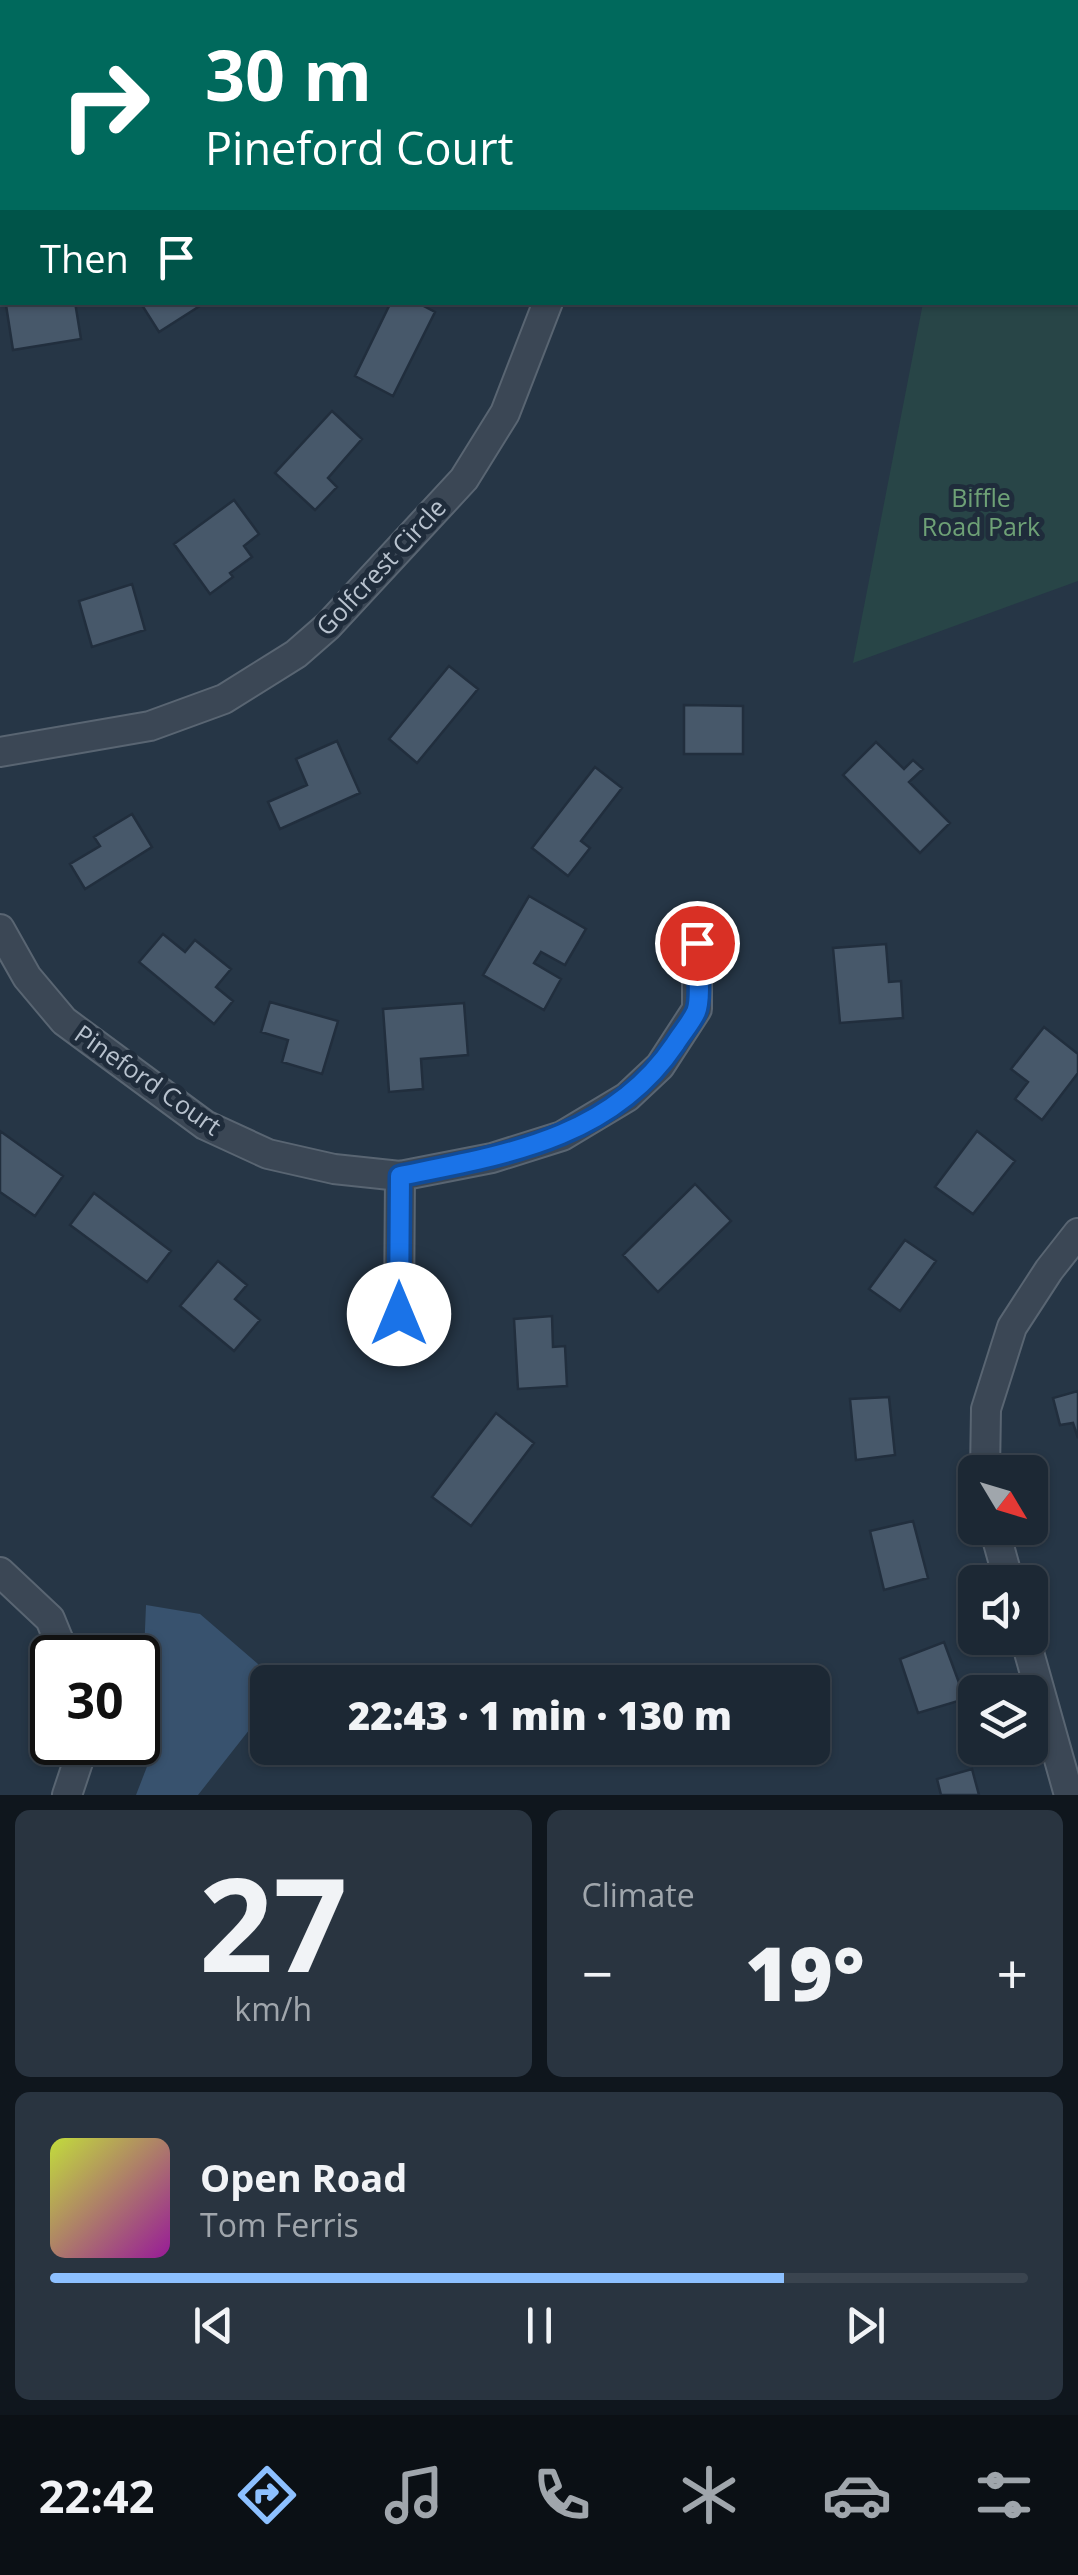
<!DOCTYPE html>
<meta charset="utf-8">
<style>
:root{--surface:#1c2834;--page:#293440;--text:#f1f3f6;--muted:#a0a6ac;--line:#3a444f;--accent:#8dc0ff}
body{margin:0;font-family:"Open Sans",sans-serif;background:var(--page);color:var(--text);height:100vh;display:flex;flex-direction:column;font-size:38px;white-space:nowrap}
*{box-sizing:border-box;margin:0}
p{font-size:32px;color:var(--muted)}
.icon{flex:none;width:55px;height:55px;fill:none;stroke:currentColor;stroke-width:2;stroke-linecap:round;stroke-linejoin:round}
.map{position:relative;height:1795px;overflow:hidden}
.drawer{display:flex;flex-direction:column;gap:15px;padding:15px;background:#0f161d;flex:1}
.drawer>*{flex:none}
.hud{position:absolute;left:0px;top:0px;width:1080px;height:305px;box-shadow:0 2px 8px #0004,0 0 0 2px var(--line);background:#00695c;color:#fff;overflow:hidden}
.needle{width:65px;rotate:128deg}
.tools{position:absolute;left:958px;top:1455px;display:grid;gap:20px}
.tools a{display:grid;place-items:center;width:90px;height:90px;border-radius:15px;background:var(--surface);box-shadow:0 2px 8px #0004,0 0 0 2px var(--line);font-size:50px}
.speed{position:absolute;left:30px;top:1635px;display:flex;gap:20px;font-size:50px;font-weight:700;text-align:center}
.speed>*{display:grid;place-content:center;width:130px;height:130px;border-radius:50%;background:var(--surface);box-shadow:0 2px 8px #0004,0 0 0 2px var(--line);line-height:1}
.speed .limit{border:5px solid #111;border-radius:15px;background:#fff;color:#111}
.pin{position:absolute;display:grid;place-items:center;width:85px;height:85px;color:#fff;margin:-42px;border:5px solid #fff;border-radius:50%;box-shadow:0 2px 10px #0007}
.me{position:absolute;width:110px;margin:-55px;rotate:0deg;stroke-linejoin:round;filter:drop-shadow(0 0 8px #0008)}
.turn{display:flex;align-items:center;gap:35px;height:210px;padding:0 40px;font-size:45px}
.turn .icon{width:130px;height:130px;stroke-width:2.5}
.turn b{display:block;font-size:70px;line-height:85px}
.then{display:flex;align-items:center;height:95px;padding:0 40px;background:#0003;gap:20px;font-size:38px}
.big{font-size:75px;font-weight:800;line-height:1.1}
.drawer .card{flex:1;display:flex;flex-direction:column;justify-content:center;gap:15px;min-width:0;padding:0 35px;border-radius:15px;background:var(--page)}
.drawer .dial{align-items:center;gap:0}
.dial b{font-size:130px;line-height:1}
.song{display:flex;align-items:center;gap:30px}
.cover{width:120px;height:120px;border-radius:15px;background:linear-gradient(135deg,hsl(70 70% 55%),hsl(300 70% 35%))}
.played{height:10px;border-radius:5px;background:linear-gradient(90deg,var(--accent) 75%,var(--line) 75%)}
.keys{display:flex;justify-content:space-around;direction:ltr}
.heat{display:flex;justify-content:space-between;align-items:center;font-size:55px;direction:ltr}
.drawer .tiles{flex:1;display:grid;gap:15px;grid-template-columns:1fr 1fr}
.card:last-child{grid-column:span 2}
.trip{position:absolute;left:250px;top:1665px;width:580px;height:100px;border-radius:15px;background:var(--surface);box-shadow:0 2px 8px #0004,0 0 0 2px var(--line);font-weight:800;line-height:100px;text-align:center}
.dock{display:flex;height:160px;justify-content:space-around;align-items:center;background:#0b1015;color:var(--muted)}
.dock .icon{width:70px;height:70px}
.dock .current{color:var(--accent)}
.dock b{font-size:45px;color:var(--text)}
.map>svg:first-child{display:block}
.green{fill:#284547}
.water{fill:#38526e}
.building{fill:#47586a;stroke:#212e3d;stroke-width:2.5}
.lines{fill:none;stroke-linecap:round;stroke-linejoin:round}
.minor-casing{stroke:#596572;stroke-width:32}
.minor{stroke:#3b4755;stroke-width:28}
.route-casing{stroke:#114b97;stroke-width:25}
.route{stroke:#1a73e8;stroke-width:18}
.labels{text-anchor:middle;stroke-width:10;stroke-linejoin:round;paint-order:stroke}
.park-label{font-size:25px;fill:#6ea176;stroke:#1f2c3b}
.street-label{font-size:25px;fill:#b8c2ce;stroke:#1f2c3b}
</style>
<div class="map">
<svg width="1078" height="1795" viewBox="0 0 1078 1795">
<rect width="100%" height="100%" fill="#263646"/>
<path class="green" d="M982,0H1078V581L853,663L923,303L1078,302V2H982Z"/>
<path class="water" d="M146,1605L200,1614L258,1664L257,1720L198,1795H136L148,1764L143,1678Z"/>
<path class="building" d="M214,0H316L317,2H215Z
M23,302H75L81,339L13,350L6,305Z
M140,302H206L159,332Z
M391,302H416L435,312L393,396L355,376Z
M332,411L362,439L328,478L337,487L315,510L275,473Z
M234,500L259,534L244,546L252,557L230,573L233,577L210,594L174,544Z
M132,584L145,630L92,647L79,601Z
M449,666L478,689L417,763L389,739Z
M684,705L743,706V754H684Z
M337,741L360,793L280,829L268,802L307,785L296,759Z
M876,742L904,769L913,760L923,769L909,782L950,823L920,853L843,775Z
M595,767L622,788L581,841L590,848L568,876L532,848Z
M132,814L152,847L85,889L70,864L100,846L94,837Z
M529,896L586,929L565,965L541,952L534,963L561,979L544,1010L483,975Z
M163,934L185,952L195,940L231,969L216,987L233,1001L214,1024L139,962Z
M886,944L889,982L901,981L903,1018L840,1023L833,948Z
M270,1002L338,1021L322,1074L282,1062L288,1040L261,1032Z
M464,1003L468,1055L421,1059L423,1089L389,1092L383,1009Z
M1044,1027L1078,1054V1073L1042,1120L1015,1099L1028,1082L1011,1069Z
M0,1131L63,1176L35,1216L0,1192Z
M977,1131L1015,1161L973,1214L935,1187Z
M695,1184L731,1221L658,1292L623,1255Z
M94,1193L171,1251L147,1282L70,1225Z
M905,1240L936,1261L900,1311L869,1289Z
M218,1261L247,1285L235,1299L260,1320L234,1351L180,1306Z
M552,1316L553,1347L565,1346L567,1386L518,1389L514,1319Z
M1078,1391V1438L1073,1423L1060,1425L1053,1398Z
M889,1397L895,1455L856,1460L850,1399Z
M496,1413L534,1443L471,1526L432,1497Z
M913,1521L928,1578L884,1590L870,1531Z
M944,1642L965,1699L918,1713L900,1659Z
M972,1769L979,1795H941L937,1779Z"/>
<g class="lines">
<g class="minor-casing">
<path id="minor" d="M641,2L642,0
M0,194H2
M0,752L150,726L224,699L296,654L328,626L464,479L505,413L548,302
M0,929L27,977L64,1021L205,1125L268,1154L334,1169L400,1176L492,1158L562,1136L627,1097L660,1066L697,1009V943
M399,1314L400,1176
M985,1472L986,1409L1012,1327L1049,1270L1078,1233
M994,1528L1009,1582
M0,1572L50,1619L66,1658
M1025,1638L1069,1795
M67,1795L80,1756V1742"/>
</g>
<use href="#minor" class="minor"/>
</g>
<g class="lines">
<g class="route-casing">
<path id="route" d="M399,1314L400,1176C504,1155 611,1139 675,1044C681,1034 691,1023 696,1012C702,998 697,960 697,943"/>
</g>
<use href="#route" class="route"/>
</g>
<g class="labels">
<g class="park-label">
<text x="981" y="507">Biffle<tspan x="981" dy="29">Road Park</tspan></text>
</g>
<g class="street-label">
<text transform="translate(381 567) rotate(-47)" y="9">Golfcrest Circle</text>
<text transform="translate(148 1080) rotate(35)" y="9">Pineford Court</text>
</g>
</g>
</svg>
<div class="tools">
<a><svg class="needle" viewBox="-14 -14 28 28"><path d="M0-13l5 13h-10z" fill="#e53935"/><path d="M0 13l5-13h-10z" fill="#a0a6ac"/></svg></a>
<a><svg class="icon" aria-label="sound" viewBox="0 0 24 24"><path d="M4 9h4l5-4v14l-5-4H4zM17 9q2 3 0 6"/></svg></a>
<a><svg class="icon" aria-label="layers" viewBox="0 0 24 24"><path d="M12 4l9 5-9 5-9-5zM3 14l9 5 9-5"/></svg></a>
</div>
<div class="speed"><div class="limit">30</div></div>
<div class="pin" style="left:697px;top:943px;background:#d93025"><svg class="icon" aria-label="arrive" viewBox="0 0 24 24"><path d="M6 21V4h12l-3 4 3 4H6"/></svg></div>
<svg class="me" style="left:399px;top:1314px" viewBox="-20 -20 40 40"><circle r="19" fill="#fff"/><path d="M0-13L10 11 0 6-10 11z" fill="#1a73e8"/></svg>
<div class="trip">22:43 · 1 min · 130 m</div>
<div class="hud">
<div class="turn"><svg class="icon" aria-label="right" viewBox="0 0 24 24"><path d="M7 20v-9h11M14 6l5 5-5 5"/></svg><div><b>30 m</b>Pineford Court</div></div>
<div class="then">Then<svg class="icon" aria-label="arrive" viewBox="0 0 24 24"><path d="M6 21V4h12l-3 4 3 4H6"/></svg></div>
</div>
</div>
<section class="drawer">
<div class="tiles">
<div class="card dial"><b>27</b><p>km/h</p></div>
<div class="card"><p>Climate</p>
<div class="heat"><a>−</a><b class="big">19°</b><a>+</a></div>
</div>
<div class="card">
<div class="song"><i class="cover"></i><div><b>Open Road</b><p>Tom Ferris</p></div></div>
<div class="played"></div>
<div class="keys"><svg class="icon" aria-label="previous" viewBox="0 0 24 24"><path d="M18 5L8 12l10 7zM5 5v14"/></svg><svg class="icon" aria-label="pause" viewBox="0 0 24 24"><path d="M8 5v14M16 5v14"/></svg><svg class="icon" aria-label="next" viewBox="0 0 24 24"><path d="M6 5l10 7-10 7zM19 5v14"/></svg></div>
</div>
</div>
</section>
<nav class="dock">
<b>22:42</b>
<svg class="icon current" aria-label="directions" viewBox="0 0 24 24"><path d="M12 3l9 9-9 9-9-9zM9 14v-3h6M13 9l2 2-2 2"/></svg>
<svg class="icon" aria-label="music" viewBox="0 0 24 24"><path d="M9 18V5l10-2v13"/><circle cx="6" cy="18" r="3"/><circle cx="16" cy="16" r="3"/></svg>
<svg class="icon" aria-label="phone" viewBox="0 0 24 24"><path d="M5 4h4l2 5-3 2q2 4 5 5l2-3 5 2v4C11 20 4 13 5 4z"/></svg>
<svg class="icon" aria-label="climate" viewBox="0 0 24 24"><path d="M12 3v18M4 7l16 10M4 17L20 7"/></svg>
<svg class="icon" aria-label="car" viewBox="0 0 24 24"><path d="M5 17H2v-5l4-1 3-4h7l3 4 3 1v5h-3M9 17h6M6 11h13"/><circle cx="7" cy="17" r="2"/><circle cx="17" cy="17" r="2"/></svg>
<svg class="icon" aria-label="filters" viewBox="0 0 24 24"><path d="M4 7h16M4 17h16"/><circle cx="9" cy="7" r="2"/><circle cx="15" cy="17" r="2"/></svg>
</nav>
